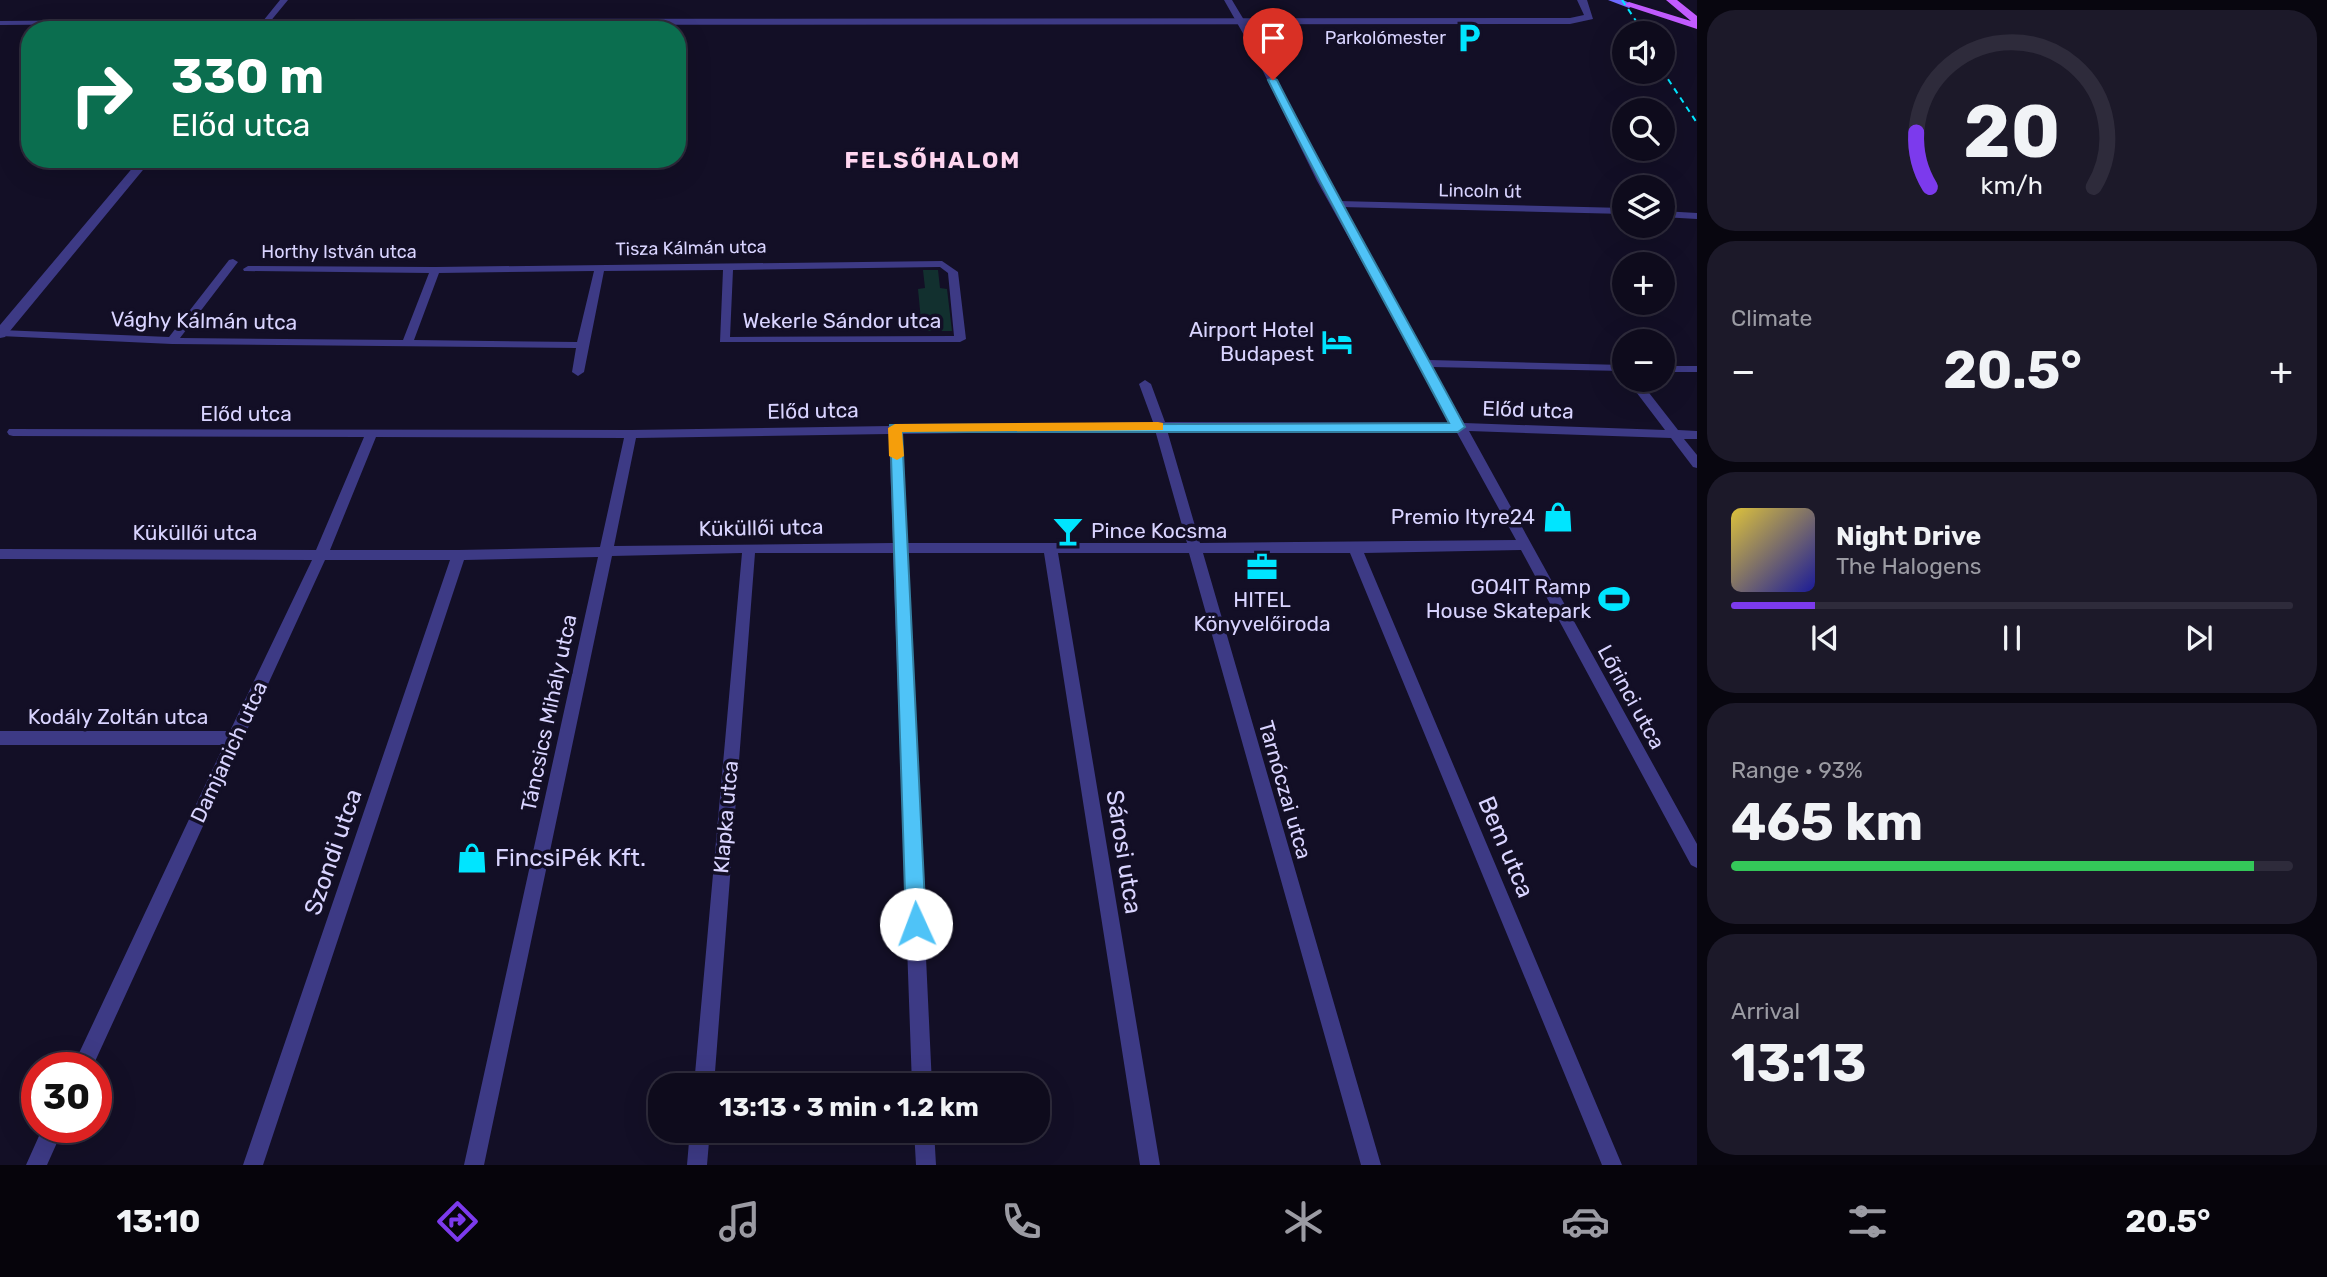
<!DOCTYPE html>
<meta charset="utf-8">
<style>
:root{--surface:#0e0b1c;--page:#1c1929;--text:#f1f3f6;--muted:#9b9ba3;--line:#2e2b3b;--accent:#7c3aed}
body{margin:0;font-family:Rubik,sans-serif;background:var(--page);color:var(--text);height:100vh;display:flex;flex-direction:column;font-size:26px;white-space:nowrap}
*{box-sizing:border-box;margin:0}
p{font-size:23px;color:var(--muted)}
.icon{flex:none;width:38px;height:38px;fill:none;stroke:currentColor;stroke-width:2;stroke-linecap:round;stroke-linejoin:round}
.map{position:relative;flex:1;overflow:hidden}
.drawer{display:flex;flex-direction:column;gap:10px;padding:10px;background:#08060f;width:630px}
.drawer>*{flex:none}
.top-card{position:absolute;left:21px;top:21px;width:665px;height:147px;border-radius:28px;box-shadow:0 7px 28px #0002,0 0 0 2px var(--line);background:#0b6e4f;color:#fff;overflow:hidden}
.buttons{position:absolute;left:1612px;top:21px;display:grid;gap:14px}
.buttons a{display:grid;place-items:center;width:63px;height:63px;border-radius:50%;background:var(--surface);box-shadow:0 7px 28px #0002,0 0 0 2px var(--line);font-size:35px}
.speed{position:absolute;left:21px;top:1052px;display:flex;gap:14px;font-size:35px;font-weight:700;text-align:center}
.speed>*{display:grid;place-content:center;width:91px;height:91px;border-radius:50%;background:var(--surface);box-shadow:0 7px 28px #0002,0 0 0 2px var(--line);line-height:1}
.speed .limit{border:10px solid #d22;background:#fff;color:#111}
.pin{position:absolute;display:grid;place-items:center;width:60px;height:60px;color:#fff;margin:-72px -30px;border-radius:50% 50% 50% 0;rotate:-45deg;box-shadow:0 0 7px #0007}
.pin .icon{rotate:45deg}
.me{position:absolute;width:77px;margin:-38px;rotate:358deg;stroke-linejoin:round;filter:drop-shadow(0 0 5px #0008)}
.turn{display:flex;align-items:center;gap:24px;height:147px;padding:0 35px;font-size:32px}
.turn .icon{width:91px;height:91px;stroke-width:2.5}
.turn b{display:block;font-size:49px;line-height:60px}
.big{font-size:52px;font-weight:700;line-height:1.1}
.drawer .card{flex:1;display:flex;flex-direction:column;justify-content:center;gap:10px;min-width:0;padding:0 24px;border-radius:28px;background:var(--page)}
.drawer .dial{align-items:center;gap:0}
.dial svg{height:182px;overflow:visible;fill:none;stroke:var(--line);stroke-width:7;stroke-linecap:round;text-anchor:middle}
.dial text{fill:var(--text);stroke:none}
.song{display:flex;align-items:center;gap:21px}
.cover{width:84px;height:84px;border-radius:10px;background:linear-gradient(135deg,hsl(50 70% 55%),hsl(240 70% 35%))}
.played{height:7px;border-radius:4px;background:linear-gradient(90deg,var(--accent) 15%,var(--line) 15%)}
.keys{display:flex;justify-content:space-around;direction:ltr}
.heat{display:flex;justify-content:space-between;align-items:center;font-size:38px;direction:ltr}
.charge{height:10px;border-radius:5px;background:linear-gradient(90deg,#34c759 93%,var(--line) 0)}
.trip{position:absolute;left:648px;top:1073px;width:402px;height:70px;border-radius:28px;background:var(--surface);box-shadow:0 7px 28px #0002,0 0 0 2px var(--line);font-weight:700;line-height:70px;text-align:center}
.tab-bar{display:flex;height:112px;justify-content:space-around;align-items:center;background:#06040b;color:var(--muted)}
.tab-bar .icon{width:49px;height:49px}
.tab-bar .current{color:var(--accent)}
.tab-bar b{font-size:32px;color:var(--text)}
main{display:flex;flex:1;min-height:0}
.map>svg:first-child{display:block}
.green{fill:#12302f}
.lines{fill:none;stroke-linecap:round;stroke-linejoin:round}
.minor{fill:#3d3a85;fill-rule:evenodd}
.tertiary{fill:#3d3a85;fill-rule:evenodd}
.secondary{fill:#6f6bff;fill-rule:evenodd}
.primary{fill:#c25bff;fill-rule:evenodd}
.rail{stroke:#00e5ff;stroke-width:2;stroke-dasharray:6 5;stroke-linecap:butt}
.route{fill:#4fc3f7;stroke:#337fa1;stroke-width:2}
.slow{fill:#f59e0b}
.labels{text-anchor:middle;stroke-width:7;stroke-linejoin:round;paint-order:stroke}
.far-poi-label{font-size:18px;fill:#d9d4ff;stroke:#130f26;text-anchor:end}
.far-street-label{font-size:18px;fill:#d9d4ff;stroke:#130f26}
.street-label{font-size:21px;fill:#d9d4ff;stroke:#130f26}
.poi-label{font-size:21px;fill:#d9d4ff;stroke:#130f26;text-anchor:end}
.far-district-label{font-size:23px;font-weight:bold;letter-spacing:2px;fill:#ffd6f0;stroke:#130f26}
.near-street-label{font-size:24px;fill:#d9d4ff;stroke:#130f26}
.near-poi-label{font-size:24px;fill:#d9d4ff;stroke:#130f26;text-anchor:start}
</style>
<main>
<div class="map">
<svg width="1697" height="1165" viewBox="0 0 1697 1165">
<rect width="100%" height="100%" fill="#130f26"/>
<path class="green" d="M923,270H938L940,288L947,289L952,331H922L918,289L925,288Z"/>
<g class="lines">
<path class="minor" d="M280,0H288L269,23L279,30C268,30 259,25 247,23L0,25V21L247,19L263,21Z
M1224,0H1232L1247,25L1338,201L1624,208V214L1341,207L1429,360L1624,365V371L1432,367L1464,423L1665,430L1627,380H1639L1678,430L1697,431V439H1684L1697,455V468L1693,467L1671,438L1469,431L1697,844V868L1691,865L1521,550L1364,553L1622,1165H1602L1350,553H1203L1381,1165H1361L1189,553H1058L1160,1165H1140L1044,553H907L932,1085H912L893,553H755L714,1085H694L742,553L612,556L484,1165H464L598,557L464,560L263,1165H243L450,560H325L92,1068H72L224,745H0V731H230L312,560L0,559V549L316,550L364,437L13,436L9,435L7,432L9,429L631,430L890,426L895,424L900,426L1153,422L1139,384L1145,380L1151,384L1165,422L1452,423L1317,181L1253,51ZM1155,430L1187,543H907L901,434ZM1167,430L1456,431L1516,540L1200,543ZM889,434L893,543L614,546L636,438ZM376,437L624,438L600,547L459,550H330Z
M385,21L392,23L386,30H377Z
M1662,211L1697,213V219L1662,217Z
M233,259L238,262L180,338L403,340L429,273L244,271L243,269L248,266L435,267L942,261L958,272L966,339L960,342H720L723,270L604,271L584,372L578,376L572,372L576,348L172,344L0,336L1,330L169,337L229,260ZM940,267L948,273L954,336L730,337L733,270ZM594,271L577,342L414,340L439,273Z
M1662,366H1697V372H1662Z
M43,1127H64L47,1165H26Z
M690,1130H710L707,1165H687Z
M914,1130H934L936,1165H916Z"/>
<path class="tertiary" d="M1577,0H1587L1593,19L1570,24L337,25L286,30L337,19L1570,18L1584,15Z
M140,159H152L5,337L0,338V325Z"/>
<path class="secondary" d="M1608,0H1623L1634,5L1629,8Z"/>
<path class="primary" d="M1666,0H1677L1697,16V29L1624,5L1629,2L1691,21Z"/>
<path class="rail" d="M1622,0L1644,33
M1662,70L1697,123"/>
</g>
<path class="route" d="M1273,78L1277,80C1337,198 1403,311 1465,427L1458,432H902L926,924L923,931L916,933L909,931L906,924L890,425L1449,423C1389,308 1325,196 1268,80Z"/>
<path class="slow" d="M1158,422L1163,423V430L902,432L904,456L897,460L889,456L888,428L895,424Z"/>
<defs>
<g id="parking-bare" transform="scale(2.415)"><path d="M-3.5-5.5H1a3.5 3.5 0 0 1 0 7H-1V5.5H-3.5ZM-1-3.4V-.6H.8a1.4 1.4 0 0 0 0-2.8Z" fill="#00e5ff" stroke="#130f26" stroke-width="2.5" paint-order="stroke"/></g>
<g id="hotel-bare" transform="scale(2.415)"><path d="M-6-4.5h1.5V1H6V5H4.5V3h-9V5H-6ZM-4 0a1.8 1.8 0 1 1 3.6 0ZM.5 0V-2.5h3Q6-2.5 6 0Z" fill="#00e5ff" stroke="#130f26" stroke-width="2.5" paint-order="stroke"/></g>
<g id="shop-bare" transform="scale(2.415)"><path d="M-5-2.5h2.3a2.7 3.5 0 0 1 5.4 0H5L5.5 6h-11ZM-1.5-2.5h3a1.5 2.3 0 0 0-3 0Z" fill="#00e5ff" stroke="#130f26" stroke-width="2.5" paint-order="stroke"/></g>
<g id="bar-bare" transform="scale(2.415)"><path d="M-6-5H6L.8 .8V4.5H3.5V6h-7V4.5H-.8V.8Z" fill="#00e5ff" stroke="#130f26" stroke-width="2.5" paint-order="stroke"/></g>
<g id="office-bare" transform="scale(2.415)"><path d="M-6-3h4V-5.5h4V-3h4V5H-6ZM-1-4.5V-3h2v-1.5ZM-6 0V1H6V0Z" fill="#00e5ff" stroke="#130f26" stroke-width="2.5" paint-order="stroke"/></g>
<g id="stadium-bare" transform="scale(2.415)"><path d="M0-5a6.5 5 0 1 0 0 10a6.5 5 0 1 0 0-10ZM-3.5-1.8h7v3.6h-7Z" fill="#00e5ff" stroke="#130f26" stroke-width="2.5" paint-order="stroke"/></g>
</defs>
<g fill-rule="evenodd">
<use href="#parking-bare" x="1469" y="38"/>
<use href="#hotel-bare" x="1337" y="342"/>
<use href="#shop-bare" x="1558" y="517"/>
<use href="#bar-bare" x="1068" y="531"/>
<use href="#office-bare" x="1262" y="567"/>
<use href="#stadium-bare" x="1614" y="599"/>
<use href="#shop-bare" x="472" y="858"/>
</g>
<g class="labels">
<g class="far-poi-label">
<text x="1446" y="44">Parkolómester</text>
</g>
<g class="far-street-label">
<text transform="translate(1480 191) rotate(1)" y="6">Lincoln út</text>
<text transform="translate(691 248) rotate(-1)" y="6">Tisza Kálmán utca</text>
<text x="339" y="258">Horthy István utca</text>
</g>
<g class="street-label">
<text transform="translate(204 321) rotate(1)" y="7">Vághy Kálmán utca</text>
<text x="842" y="328">Wekerle Sándor utca</text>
<text transform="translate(1528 410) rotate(2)" y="7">Előd utca</text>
<text transform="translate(813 411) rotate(-1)" y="7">Előd utca</text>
<text x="246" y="421">Előd utca</text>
<text transform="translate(761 528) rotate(-1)" y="7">Küküllői utca</text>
<text x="195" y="540">Küküllői utca</text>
<text transform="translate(1631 697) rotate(61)" y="7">Lőrinci utca</text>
<text transform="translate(549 713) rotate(-78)" y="7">Táncsics Mihály utca</text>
<text x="118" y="724">Kodály Zoltán utca</text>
<text transform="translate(229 752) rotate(-65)" y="7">Damjanich utca</text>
<text transform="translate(1285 790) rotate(74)" y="7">Tarnóczai utca</text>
<text transform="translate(726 817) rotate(-85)" y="7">Klapka utca</text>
</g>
<g class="poi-label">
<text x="1314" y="337">Airport Hotel<tspan x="1314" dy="24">Budapest</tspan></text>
<text x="1535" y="524">Premio Ityre24</text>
<text x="1091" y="538" text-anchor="start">Pince Kocsma</text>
<text x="1591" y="594">GO4IT Ramp<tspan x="1591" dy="24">House Skatepark</tspan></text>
<text x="1262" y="607" text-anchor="middle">HITEL<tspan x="1262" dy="24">Könyvelőiroda</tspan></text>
</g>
<g class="far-district-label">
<text x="933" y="168">FELSŐHALOM</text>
</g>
<g class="near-street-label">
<text transform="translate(1506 847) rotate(67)" y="8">Bem utca</text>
<text transform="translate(333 852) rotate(-71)" y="8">Szondi utca</text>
<text transform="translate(1124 852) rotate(81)" y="8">Sárosi utca</text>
</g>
<g class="near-poi-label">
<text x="495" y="866">FincsiPék Kft.</text>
</g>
</g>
</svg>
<div class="buttons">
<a><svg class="icon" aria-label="sound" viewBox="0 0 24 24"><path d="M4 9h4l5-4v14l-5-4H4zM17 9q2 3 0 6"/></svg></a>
<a><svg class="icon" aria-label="search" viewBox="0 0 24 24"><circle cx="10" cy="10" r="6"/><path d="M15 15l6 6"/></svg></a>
<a><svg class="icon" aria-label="layers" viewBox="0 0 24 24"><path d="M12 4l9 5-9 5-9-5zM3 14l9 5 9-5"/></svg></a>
<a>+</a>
<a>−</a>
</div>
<div class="speed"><div class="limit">30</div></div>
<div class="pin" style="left:1273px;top:80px;background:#d93025"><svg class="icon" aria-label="arrive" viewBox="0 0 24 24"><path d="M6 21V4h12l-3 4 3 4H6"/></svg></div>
<svg class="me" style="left:916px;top:924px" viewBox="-20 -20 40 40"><circle r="19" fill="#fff"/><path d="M0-13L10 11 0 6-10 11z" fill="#4fc3f7"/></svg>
<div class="trip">13:13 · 3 min · 1.2 km</div>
<div class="top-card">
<div class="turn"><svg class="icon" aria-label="right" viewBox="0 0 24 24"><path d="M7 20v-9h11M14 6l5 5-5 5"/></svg><div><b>330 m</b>Előd utca</div></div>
</div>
</div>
<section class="drawer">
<div class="card dial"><svg viewBox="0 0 100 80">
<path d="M14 69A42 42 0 1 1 86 69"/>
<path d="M14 69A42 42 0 0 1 8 45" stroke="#7c3aed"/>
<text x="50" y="56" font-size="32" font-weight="700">20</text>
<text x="50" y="72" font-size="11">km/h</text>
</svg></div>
<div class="card"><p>Climate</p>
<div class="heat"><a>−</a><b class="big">20.5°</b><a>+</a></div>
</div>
<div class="card">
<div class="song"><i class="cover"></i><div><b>Night Drive</b><p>The Halogens</p></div></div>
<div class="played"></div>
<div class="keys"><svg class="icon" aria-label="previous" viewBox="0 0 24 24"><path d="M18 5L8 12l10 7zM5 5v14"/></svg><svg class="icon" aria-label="pause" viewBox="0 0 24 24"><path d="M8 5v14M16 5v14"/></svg><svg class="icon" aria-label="next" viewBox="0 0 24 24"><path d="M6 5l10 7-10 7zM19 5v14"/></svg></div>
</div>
<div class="card"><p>Range · 93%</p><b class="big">465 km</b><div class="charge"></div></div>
<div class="card"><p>Arrival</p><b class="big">13:13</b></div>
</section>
</main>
<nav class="tab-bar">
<b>13:10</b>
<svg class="icon current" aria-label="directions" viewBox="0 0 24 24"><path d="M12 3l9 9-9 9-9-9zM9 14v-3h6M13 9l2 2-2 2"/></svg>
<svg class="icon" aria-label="music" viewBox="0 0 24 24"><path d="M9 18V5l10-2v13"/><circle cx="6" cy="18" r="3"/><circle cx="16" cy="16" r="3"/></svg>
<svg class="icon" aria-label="phone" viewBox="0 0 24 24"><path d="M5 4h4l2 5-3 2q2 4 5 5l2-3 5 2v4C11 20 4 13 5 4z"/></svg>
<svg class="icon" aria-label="climate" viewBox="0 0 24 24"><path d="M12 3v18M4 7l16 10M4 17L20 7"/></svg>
<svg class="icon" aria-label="car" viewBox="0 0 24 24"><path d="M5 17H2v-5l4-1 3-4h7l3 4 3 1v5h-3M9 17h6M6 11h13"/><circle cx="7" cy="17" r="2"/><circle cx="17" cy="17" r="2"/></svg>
<svg class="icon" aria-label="filters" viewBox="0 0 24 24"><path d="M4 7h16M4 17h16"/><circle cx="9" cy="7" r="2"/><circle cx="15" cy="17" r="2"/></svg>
<b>20.5°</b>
</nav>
